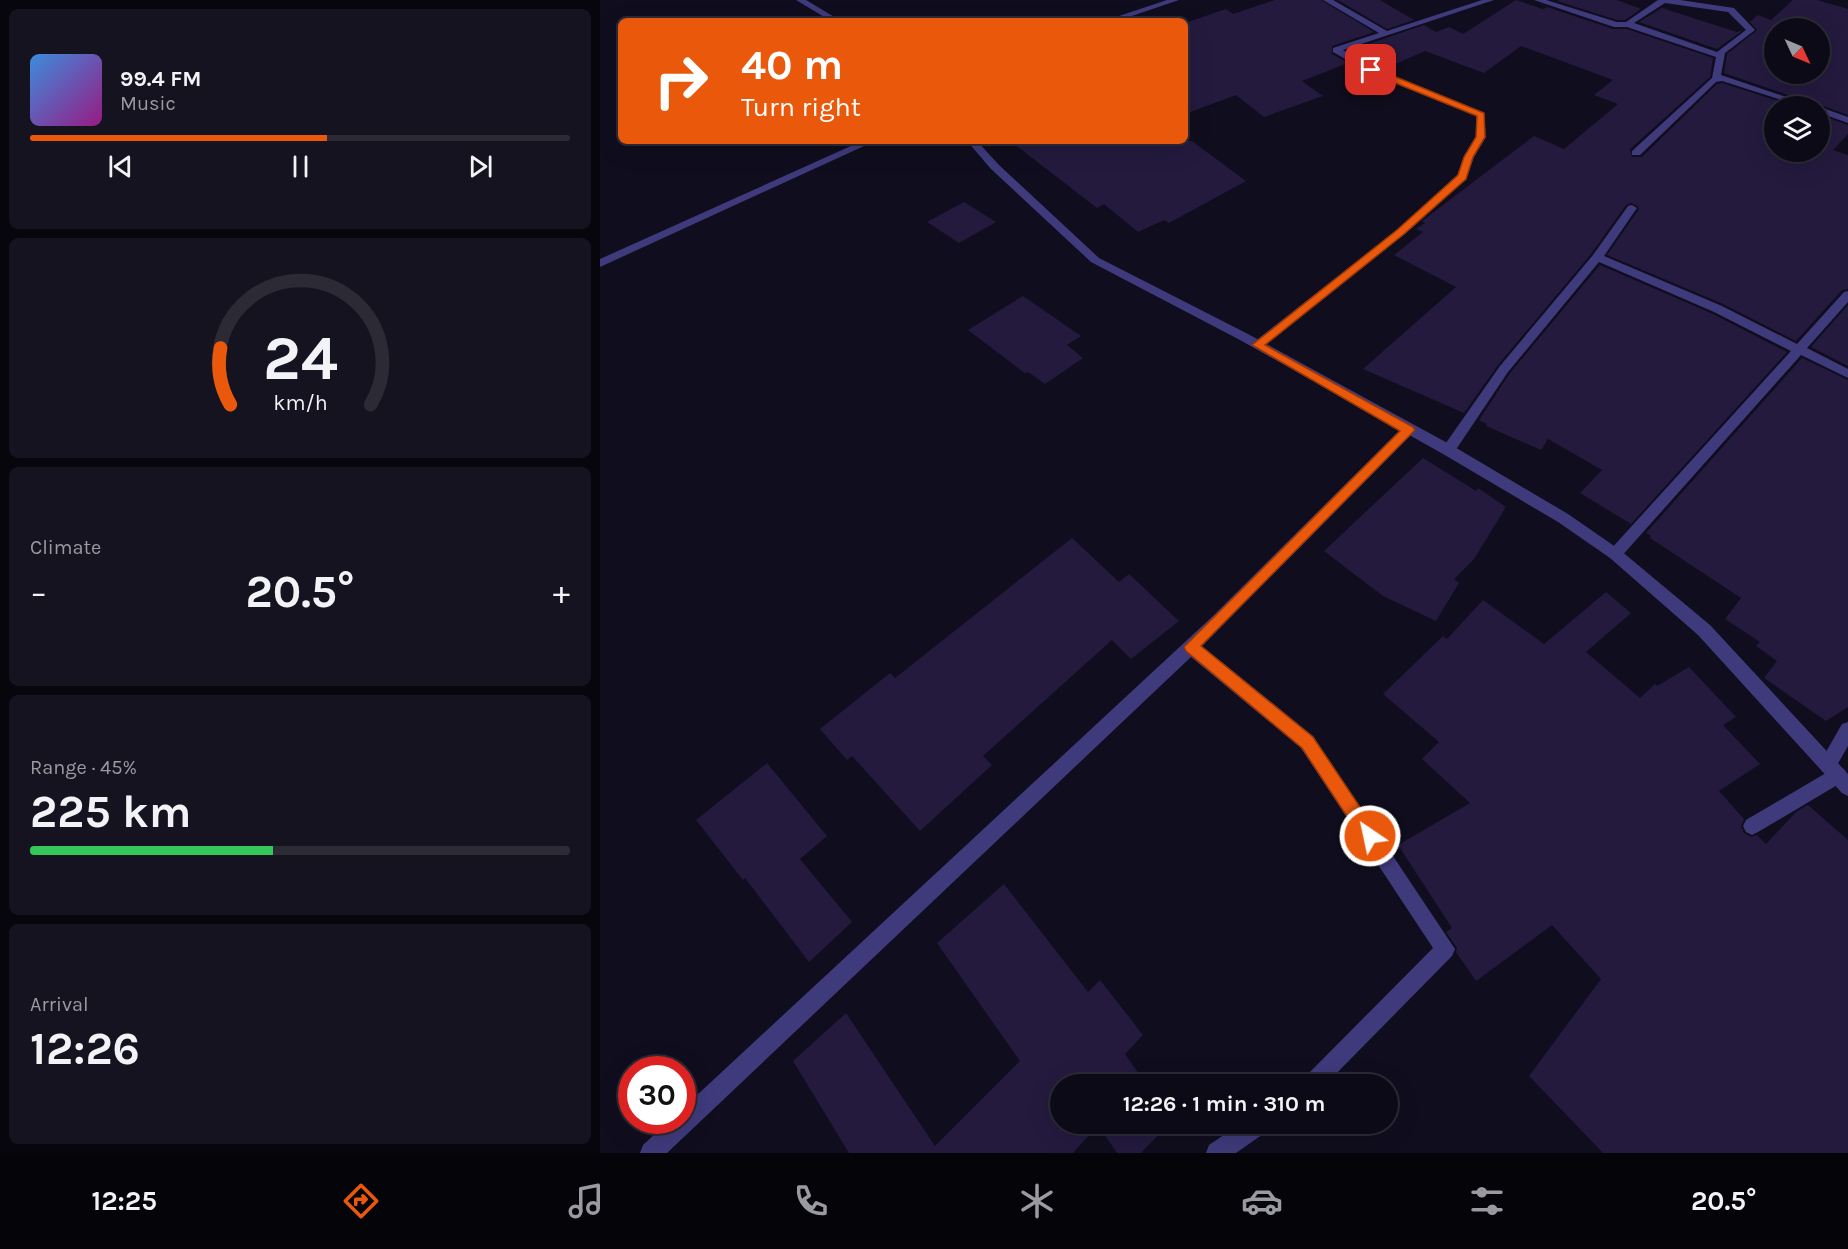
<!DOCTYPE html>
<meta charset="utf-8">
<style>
:root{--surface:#0c0a16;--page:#15131f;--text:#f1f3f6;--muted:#9a9aa1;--line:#2c2b35;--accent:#ea580c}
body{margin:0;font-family:Karla,sans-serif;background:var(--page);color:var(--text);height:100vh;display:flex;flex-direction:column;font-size:22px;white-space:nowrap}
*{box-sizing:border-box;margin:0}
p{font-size:20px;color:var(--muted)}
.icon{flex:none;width:33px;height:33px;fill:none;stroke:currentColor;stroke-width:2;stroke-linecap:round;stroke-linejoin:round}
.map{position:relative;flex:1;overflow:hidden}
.panel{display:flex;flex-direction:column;gap:9px;padding:9px;background:#07060c;width:600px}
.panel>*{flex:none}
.hud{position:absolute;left:18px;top:18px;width:570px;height:126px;border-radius:9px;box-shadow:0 6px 24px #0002,0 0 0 2px var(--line);background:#ea580c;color:#fff;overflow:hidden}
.needle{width:39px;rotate:134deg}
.tools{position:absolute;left:1164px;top:18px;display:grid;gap:12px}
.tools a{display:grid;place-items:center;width:66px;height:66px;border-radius:50%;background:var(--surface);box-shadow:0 6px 24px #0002,0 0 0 2px var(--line);font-size:30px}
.speed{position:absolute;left:18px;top:1056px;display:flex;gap:12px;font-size:30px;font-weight:700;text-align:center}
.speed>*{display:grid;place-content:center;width:78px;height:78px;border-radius:50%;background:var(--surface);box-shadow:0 6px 24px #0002,0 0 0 2px var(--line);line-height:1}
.speed .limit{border:9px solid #d22;background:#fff;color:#111}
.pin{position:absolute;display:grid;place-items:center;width:51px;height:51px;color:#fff;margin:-26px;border-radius:12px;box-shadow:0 3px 9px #0006}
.me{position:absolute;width:66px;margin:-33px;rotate:326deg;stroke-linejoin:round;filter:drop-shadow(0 0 4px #0008)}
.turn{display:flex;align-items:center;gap:21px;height:126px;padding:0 24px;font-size:27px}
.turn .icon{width:78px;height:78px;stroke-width:2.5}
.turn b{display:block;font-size:42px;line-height:51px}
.big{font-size:45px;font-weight:700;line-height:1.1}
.panel .tile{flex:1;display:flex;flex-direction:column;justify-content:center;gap:9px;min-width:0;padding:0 21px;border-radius:9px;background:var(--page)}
.panel .dial{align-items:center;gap:0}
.dial svg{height:156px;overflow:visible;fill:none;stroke:var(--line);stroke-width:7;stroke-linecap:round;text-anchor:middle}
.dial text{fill:var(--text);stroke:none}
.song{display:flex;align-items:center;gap:18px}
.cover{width:72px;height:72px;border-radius:9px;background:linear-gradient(135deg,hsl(210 70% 55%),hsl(310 70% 35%))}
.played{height:6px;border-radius:3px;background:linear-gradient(90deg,var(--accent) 55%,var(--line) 55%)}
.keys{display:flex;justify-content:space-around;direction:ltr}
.heat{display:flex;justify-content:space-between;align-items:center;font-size:33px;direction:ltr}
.charge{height:9px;border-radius:4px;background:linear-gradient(90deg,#34c759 45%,var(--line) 0)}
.trip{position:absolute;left:450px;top:1074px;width:348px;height:60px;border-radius:30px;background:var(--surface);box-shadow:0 6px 24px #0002,0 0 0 2px var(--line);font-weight:700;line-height:60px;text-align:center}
.menu{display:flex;height:96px;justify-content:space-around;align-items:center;background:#050409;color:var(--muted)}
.menu .icon{width:42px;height:42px}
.menu .current{color:var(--accent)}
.menu b{font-size:27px;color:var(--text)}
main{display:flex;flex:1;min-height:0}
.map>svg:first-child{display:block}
.building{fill:#231a3e;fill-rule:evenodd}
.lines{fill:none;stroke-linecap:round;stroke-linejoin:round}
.service{fill:#3f3a7b;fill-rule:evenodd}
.minor{fill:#3f3a7b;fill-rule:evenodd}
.tertiary{fill:#3f3a7b;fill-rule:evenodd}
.route{fill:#ea580c;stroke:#983908;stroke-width:1.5}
</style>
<main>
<section class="panel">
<div class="tile">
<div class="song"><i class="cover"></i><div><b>99.4 FM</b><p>Music</p></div></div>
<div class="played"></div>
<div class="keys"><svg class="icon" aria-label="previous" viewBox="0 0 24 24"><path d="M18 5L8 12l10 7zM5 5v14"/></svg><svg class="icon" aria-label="pause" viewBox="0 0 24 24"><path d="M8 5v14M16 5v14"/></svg><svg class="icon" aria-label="next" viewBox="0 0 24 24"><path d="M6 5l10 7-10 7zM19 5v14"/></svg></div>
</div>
<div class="tile dial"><svg viewBox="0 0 100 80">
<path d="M14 69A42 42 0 1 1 86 69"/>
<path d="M14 69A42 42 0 0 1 9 40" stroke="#ea580c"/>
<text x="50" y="56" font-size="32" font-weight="700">24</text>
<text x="50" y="72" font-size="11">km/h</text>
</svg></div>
<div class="tile"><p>Climate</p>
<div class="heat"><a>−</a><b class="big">20.5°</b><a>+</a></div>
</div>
<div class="tile"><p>Range · 45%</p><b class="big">225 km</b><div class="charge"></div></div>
<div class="tile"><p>Arrival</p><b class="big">12:26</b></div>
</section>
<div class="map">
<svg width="1248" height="1153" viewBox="0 0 1248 1153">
<rect width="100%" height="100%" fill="#100d1e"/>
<path class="building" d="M675,0H721L774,32L732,46V54L748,63L702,81L723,96L664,117L636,95L585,114V23L626,9L633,14Z
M738,0H780L814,20L787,29Z
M916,0L943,9L947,7L1013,29H1027L1113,58L1110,77L1030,149L1032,157H1042L1117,84L1122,83L1194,106H1174V152H1220V115L1248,125V134L1233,150L1248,155V289L1242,290L1196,341L1123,304L1007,255L1039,209L1038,206L1031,203L1026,205L991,254L898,365L864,413L763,369L856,287L794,255L823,232L816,229L825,223L822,221L934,136L964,149L1018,104L994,95L1013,80L921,46L884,73L825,51L791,66L769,55L761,58L748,51L824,25L836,32L849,27L863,34Z
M959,0H1017L1041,9L1025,20H1017L957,1Z
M1193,0H1217L1248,9V115L1221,105L1215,106L1214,104L1124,73L1127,54L1157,30L1150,22L1158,15L1171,20ZM1174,28H1220V74H1174Z
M1062,8L1137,32L1143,30L1117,49L1039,22Z
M410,141H592L646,181L569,223L564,220L538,232L504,204L497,208Z
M364,202L396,222L359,243L327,222Z
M1000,265L1113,314L1187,352L1031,524L980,493L1002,470L948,439L941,450L886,426L887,424L879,420L910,373Z
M423,296L481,336L467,345L483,358L445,384L428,372L425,373L368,330Z
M1248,305V366L1211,347Z
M1202,358L1248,380V707L1226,721L1164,678L1177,661L1156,646L1160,642L1125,619L1141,598L1050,538L1051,536L1046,533Z
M823,458L876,491L878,488L906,507L874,559L854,579L859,583L836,621L783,596L724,551Z
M472,538L519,582L529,574L579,621L531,659L512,640L383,756L392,765L320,831L252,756L247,760L220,729L290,673L295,678Z
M1006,592L1031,613L986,652L1040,698L1055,684L1057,686L1089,667L1136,717L1123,725L1160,764L1119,791L1144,819L1141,827L1144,833L1151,837L1157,835L1166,844L1196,812L1208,805L1248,840V1153H1003L929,1076L1001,979L952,925L876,981L856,952L857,948L846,932L852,928L798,845L870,803L822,759L839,742L783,694L843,636L847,639L883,600L944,644Z
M167,763L227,836L200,859L252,922L209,962L145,878L143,880L96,820Z
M404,884L488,992L500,980L543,1035L525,1054L546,1084H460V1124H569L541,1153H517L498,1125L473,1153H249L193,1061L246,1013L335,1146L420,1061L337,943Z"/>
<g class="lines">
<path class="service" d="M262,141H275L0,267V259Z"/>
<path class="minor" d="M567,0H579L517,21H504Z
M723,0H733L787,31L882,0H894L743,50L774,68L884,113L886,137L874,157L866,179L805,234L658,349L652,345L654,342L797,230L857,176L864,157L876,137V116L768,72L733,52V48L779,33Z
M934,0H946L1017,22H1026L1058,0H1080L1134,8L1155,30L1125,53L1121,75L1213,106H1200L1122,81L1116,82L1040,155H1032V151L1112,78L1116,57L1027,27H1014ZM1065,3L1128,12L1146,30L1117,52L1034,23Z
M1220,107L1248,117V123L1220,113Z
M1032,205L1037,208L1004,256L1122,306L1197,344L1244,292L1248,291V302L1207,348L1248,369V378L1201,355L1020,558H1010L1008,554L1010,550L1191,351L1114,312L999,262L908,372L853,454L848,455L841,450L900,366L993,255L1028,206Z
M808,425L813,427L815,430L813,433L602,646L713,736L855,949L852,956L726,1084H701L705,1077L833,948L701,748L591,657L67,1153H40L43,1145L70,1120H82V1109L614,615L803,427Z
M1248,722V746L1236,767L1244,769L1247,775L1244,781L1158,832L1152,835L1146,832L1143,826L1146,820L1226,773L1222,771L1219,765L1222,759L1242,724Z
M640,1124H669L666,1132L636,1153H606L609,1145Z"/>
<path class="tertiary" d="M196,0H206L241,21H231Z
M367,141H377L399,165L499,258L648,334L853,446L968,514L1020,550L1110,625L1248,774V796L1242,793L1098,635L1010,558L958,522L843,454L640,340L491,262L391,169Z"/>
</g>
<path class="route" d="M768,68H774L884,113L885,137L873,157L866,179L804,234L665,345L813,427L815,430L601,646L713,737L776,831L778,836L776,842L770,845L764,842L702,748L586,651L584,647L800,431L652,345L797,230L858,175L864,157L876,137L877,116L768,72Z"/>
</svg>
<div class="tools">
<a><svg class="needle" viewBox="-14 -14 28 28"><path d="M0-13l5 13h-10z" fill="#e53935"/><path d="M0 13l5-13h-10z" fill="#9a9aa1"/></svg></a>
<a><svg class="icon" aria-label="layers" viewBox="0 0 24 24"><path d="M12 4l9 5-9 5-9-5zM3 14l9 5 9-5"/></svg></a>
</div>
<div class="speed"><div class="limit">30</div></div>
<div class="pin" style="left:771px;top:70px;background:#d93025"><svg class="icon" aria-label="arrive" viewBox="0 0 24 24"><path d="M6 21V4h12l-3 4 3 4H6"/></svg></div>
<svg class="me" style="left:770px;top:836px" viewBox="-20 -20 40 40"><circle r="17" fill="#ea580c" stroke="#fff" stroke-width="3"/><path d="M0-11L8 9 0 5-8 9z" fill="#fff"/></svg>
<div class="trip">12:26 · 1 min · 310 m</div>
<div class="hud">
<div class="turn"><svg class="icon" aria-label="right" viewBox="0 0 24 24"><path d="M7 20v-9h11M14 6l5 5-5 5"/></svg><div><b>40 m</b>Turn right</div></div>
</div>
</div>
</main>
<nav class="menu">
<b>12:25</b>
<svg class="icon current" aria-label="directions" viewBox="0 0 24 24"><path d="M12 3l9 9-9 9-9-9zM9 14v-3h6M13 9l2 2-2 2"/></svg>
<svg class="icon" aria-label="music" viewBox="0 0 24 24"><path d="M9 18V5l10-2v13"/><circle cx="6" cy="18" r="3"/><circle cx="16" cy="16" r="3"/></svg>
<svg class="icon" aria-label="phone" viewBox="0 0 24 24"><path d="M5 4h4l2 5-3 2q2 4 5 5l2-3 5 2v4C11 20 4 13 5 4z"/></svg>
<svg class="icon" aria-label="climate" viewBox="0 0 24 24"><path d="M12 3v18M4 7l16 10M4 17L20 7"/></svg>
<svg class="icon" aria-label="car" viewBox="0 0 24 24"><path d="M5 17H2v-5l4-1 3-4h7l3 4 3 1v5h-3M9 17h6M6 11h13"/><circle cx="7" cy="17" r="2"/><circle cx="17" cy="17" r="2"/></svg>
<svg class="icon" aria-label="filters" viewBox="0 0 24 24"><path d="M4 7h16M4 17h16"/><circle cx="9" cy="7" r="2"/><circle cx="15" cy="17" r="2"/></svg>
<b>20.5°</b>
</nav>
